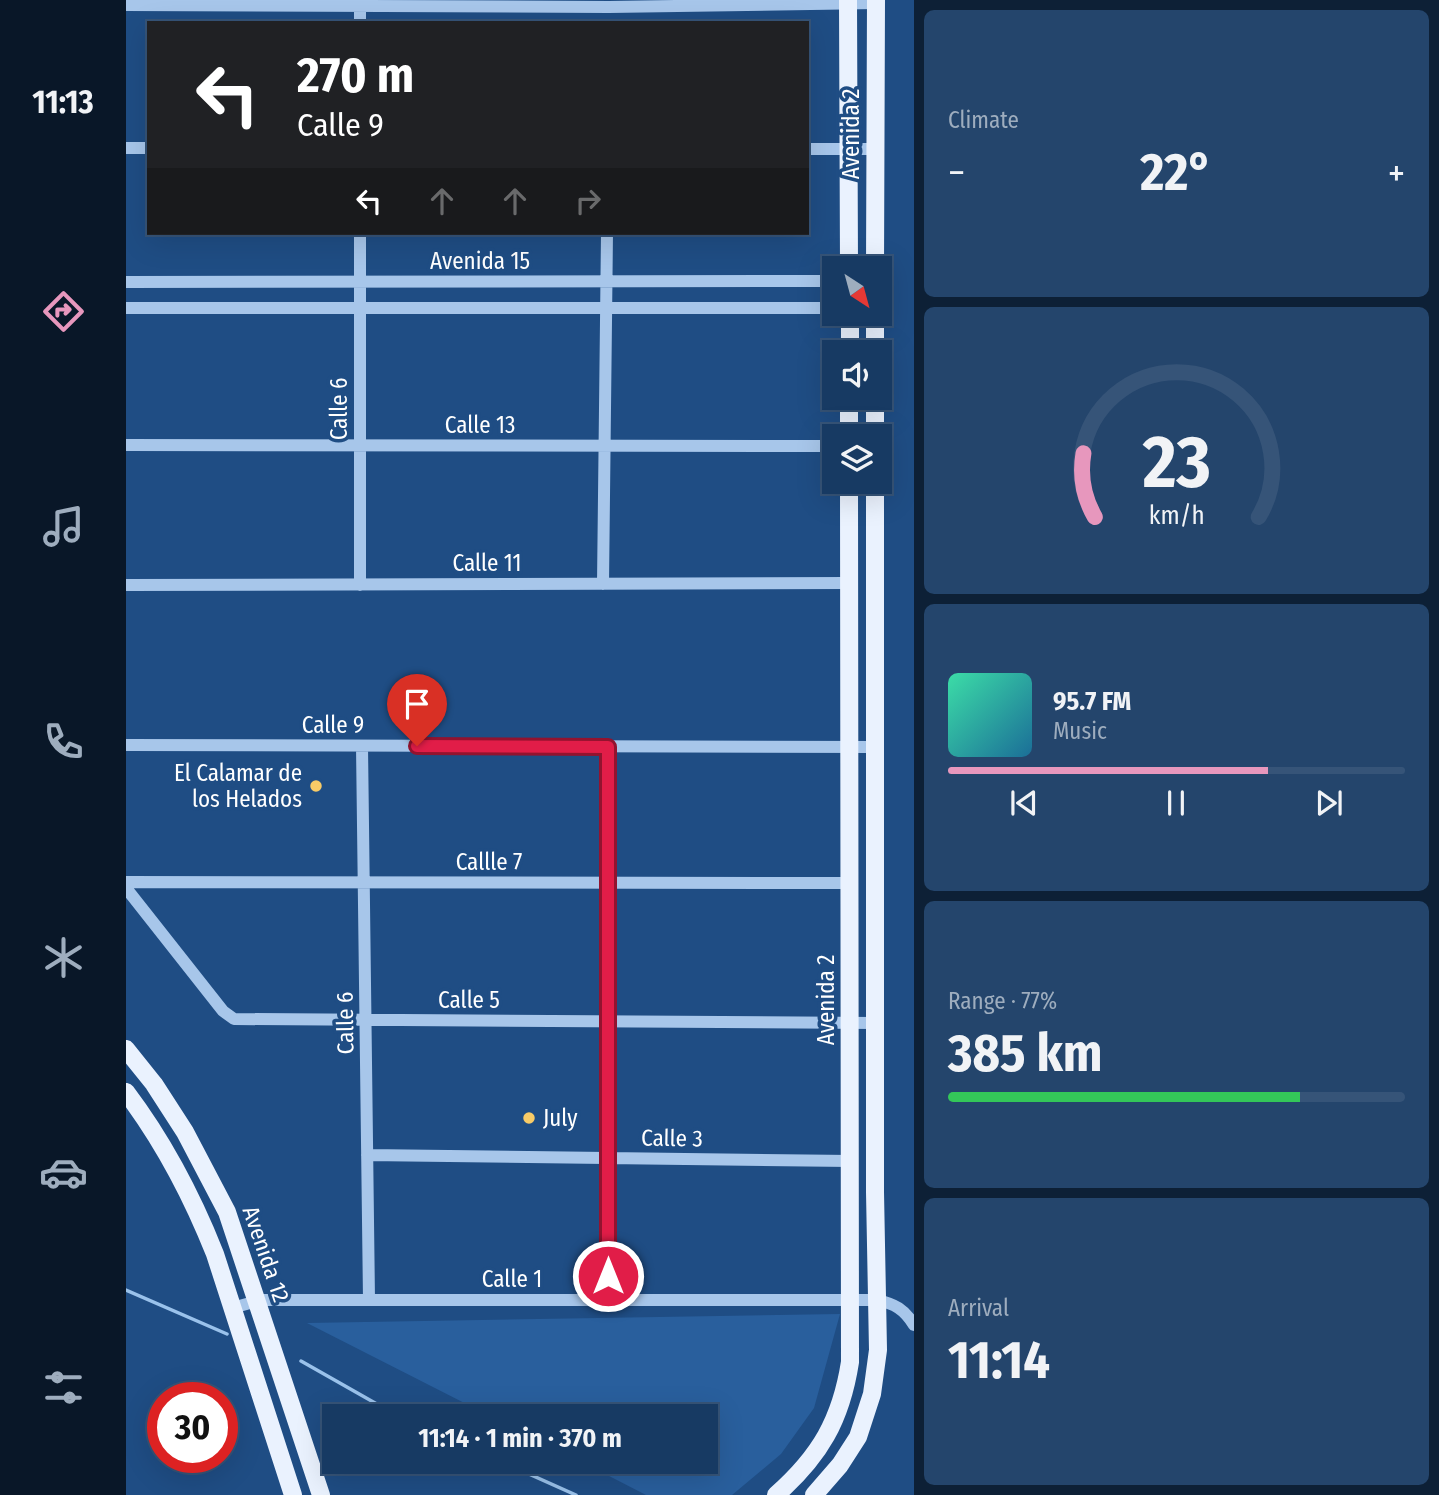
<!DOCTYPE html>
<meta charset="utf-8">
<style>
:root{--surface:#173a63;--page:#24456c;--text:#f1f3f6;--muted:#9eadbe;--line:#365478;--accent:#e797bd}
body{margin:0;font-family:"Fira Sans Condensed",sans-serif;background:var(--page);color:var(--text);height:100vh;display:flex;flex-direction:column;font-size:26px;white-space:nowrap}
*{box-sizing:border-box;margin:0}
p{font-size:23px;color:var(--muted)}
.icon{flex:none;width:38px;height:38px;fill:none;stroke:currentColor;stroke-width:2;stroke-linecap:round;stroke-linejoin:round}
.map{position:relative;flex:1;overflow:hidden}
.sheet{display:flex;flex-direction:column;gap:10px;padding:10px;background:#0d2036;width:525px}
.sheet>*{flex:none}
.top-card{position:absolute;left:21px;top:21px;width:662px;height:214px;border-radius:0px;box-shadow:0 7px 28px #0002,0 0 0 2px var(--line);background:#202124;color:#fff;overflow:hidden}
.needle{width:46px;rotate:144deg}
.buttons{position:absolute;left:696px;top:256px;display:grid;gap:14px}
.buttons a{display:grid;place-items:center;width:70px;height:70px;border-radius:0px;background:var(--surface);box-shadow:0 7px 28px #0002,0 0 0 2px var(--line);font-size:35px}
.speed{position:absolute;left:21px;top:1382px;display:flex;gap:14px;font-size:35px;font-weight:700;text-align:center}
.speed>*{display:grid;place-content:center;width:91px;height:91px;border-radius:50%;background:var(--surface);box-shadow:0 7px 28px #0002,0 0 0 2px var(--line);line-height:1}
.speed .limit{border:10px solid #d22;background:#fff;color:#111}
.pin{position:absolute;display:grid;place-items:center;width:60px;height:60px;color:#fff;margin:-72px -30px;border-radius:50% 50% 50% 0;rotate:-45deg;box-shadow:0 0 7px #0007}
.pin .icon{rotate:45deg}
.me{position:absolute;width:77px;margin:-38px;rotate:0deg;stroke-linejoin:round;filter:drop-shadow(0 0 5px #0008)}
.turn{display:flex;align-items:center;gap:24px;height:147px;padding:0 35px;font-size:32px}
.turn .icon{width:91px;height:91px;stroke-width:2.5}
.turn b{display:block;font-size:49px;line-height:60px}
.lanes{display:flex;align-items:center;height:66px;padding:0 35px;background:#0003;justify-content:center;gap:35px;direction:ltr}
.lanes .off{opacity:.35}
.big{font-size:52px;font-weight:700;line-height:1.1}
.sheet .card{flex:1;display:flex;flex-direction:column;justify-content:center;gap:10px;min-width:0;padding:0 24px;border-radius:10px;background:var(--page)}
.sheet .dial{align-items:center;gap:0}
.dial svg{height:182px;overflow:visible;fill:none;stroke:var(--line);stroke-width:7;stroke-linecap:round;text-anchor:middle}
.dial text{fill:var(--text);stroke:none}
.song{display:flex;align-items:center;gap:21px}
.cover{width:84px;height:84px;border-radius:10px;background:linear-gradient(135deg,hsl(160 70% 55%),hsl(200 70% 35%))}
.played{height:7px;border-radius:4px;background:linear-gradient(90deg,var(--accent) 70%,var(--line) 70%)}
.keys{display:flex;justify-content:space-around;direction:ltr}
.heat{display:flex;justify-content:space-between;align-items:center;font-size:38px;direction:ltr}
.charge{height:10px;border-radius:5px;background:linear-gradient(90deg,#34c759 77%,var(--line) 0)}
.trip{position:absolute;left:196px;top:1404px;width:396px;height:70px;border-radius:0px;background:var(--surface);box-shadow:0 7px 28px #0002,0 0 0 2px var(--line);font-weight:700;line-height:70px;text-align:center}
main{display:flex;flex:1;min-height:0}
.menu{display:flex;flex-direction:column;width:126px;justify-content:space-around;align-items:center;background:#091728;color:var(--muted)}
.menu .icon{width:49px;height:49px}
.menu .active{color:var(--accent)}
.menu b{font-size:32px;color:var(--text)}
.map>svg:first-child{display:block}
.green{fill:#295f9d}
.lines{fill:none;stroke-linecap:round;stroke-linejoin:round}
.stream{stroke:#9ac2eb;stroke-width:3.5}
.minor{stroke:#a7c6ea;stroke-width:12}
.major{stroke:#eaf2fe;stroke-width:18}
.route-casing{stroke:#92132f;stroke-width:18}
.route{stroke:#e11d48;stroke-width:12}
.poi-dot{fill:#f8cb67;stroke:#1f4d84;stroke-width:2.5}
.labels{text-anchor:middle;stroke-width:7;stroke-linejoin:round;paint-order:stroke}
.street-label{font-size:23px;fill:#fff;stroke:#1f4d84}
.poi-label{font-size:23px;fill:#fff;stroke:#1f4d84;text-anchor:end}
</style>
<main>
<nav class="menu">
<b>11:13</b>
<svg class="icon active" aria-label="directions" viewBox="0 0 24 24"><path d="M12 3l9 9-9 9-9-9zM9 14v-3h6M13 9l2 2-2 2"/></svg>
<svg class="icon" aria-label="music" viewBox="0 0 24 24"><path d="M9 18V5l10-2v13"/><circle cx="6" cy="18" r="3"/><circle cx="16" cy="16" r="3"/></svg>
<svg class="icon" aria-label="phone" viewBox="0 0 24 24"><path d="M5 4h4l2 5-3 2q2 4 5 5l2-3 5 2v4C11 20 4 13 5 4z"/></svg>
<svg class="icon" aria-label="climate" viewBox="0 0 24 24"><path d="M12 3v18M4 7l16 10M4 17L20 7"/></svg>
<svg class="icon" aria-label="car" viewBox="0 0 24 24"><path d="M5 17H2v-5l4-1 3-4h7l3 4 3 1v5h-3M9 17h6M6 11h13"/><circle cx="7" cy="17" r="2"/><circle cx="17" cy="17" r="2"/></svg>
<svg class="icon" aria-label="filters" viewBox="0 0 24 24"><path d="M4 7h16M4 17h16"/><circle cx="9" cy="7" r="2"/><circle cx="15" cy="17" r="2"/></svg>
</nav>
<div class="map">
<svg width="788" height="1495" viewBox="0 0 788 1495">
<rect width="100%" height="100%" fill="#1f4d84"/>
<path class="green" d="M714,1314L688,1408L655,1454L606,1495H520L454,1461H579V1416H364L181,1323Z"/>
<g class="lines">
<path class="stream" d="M0,1290L101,1334
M175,1361L272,1416
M374,1461L450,1495"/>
<path class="minor" d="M0,5L483,7L750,3
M234,23V0
M0,148H23
M681,149H749
M234,233V585
M0,282L709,281
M0,308H709
M0,445L709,446
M477,584L481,233
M0,585L723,583
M0,745L750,747
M236,746L243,1300
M0,882L725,883
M0,888L97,1011L108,1019L749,1023
M241,1155L725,1161
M482,1300L483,747
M106,1308L135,1300H751C769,1304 778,1309 788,1325"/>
<path class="major" d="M722,0L723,268
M749,268L750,0
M724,352V313
M749,352V313
M723,436V397
M749,436V397
M0,1049L28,1084L59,1132L101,1212L195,1495
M0,1092C37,1141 66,1196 89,1254L167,1495
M650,1495C694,1456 715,1420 724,1362L723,481
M688,1495L714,1465L732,1437L746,1394L752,1350L749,1192V481"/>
</g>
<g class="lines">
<g class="route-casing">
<path id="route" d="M291,746L482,747V1276"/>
</g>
<use href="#route" class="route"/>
</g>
<g class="poi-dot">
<circle cx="190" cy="786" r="7"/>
<circle cx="403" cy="1118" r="7"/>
</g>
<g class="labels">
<g class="street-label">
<text transform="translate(725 134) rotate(-90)" y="8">Avenida 2</text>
<text x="354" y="269">Avenida 15</text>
<text transform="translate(213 409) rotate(-90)" y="8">Calle 6</text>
<text x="354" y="433">Calle 13</text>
<text x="361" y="571">Calle 11</text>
<text x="207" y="733">Calle 9</text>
<text x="363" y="870">Callle 7</text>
<text x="343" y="1008">Calle 5</text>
<text transform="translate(700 1000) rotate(-90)" y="8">Avenida 2</text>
<text transform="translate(219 1023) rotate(-91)" y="8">Calle 6</text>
<text transform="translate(546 1138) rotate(1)" y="8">Calle 3</text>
<text transform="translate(140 1254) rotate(71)" y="8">Avenida 12</text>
<text x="386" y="1287">Calle 1</text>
</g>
<g class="poi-label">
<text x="176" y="781">El Calamar de<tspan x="176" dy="26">los Helados</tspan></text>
<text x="417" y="1126" text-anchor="start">July</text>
</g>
</g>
</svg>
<div class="buttons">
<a><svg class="needle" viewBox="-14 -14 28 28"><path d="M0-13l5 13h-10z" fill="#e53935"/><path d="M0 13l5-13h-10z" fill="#9eadbe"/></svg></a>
<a><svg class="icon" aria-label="sound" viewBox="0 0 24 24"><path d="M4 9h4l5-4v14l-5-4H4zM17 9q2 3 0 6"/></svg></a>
<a><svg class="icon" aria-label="layers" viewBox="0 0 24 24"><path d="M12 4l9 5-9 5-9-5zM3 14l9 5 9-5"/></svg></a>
</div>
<div class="speed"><div class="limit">30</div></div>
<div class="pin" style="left:291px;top:746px;background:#d93025"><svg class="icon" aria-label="arrive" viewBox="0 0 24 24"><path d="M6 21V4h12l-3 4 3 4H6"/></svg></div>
<svg class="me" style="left:482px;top:1276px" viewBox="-20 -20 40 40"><circle r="17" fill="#e11d48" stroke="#fff" stroke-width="3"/><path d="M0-11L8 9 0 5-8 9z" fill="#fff"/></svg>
<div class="trip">11:14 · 1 min · 370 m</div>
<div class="top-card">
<div class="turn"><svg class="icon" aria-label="left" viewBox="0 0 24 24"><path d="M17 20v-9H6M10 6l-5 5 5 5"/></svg><div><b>270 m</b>Calle 9</div></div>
<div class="lanes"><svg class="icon" aria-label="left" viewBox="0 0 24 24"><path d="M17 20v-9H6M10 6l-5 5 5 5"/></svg><svg class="icon off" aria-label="ahead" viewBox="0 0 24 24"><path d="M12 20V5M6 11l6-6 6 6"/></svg><svg class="icon off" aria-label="ahead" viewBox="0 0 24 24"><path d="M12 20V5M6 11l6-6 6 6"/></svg><svg class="icon off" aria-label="right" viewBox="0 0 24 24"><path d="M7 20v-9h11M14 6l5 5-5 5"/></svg></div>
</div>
</div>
<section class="sheet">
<div class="card"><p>Climate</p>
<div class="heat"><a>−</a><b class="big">22°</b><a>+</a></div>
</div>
<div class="card dial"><svg viewBox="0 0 100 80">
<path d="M14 69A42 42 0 1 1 86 69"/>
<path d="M14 69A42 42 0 0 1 9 41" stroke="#e797bd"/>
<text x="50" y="56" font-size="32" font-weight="700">23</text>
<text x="50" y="72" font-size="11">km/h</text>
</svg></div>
<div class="card">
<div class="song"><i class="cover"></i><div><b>95.7 FM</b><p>Music</p></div></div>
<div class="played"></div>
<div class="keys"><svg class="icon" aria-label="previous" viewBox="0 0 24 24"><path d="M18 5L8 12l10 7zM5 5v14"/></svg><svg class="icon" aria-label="pause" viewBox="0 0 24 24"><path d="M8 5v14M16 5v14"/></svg><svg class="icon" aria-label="next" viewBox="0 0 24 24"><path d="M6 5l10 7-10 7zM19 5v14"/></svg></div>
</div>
<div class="card"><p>Range · 77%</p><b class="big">385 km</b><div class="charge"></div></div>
<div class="card"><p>Arrival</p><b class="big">11:14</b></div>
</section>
</main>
